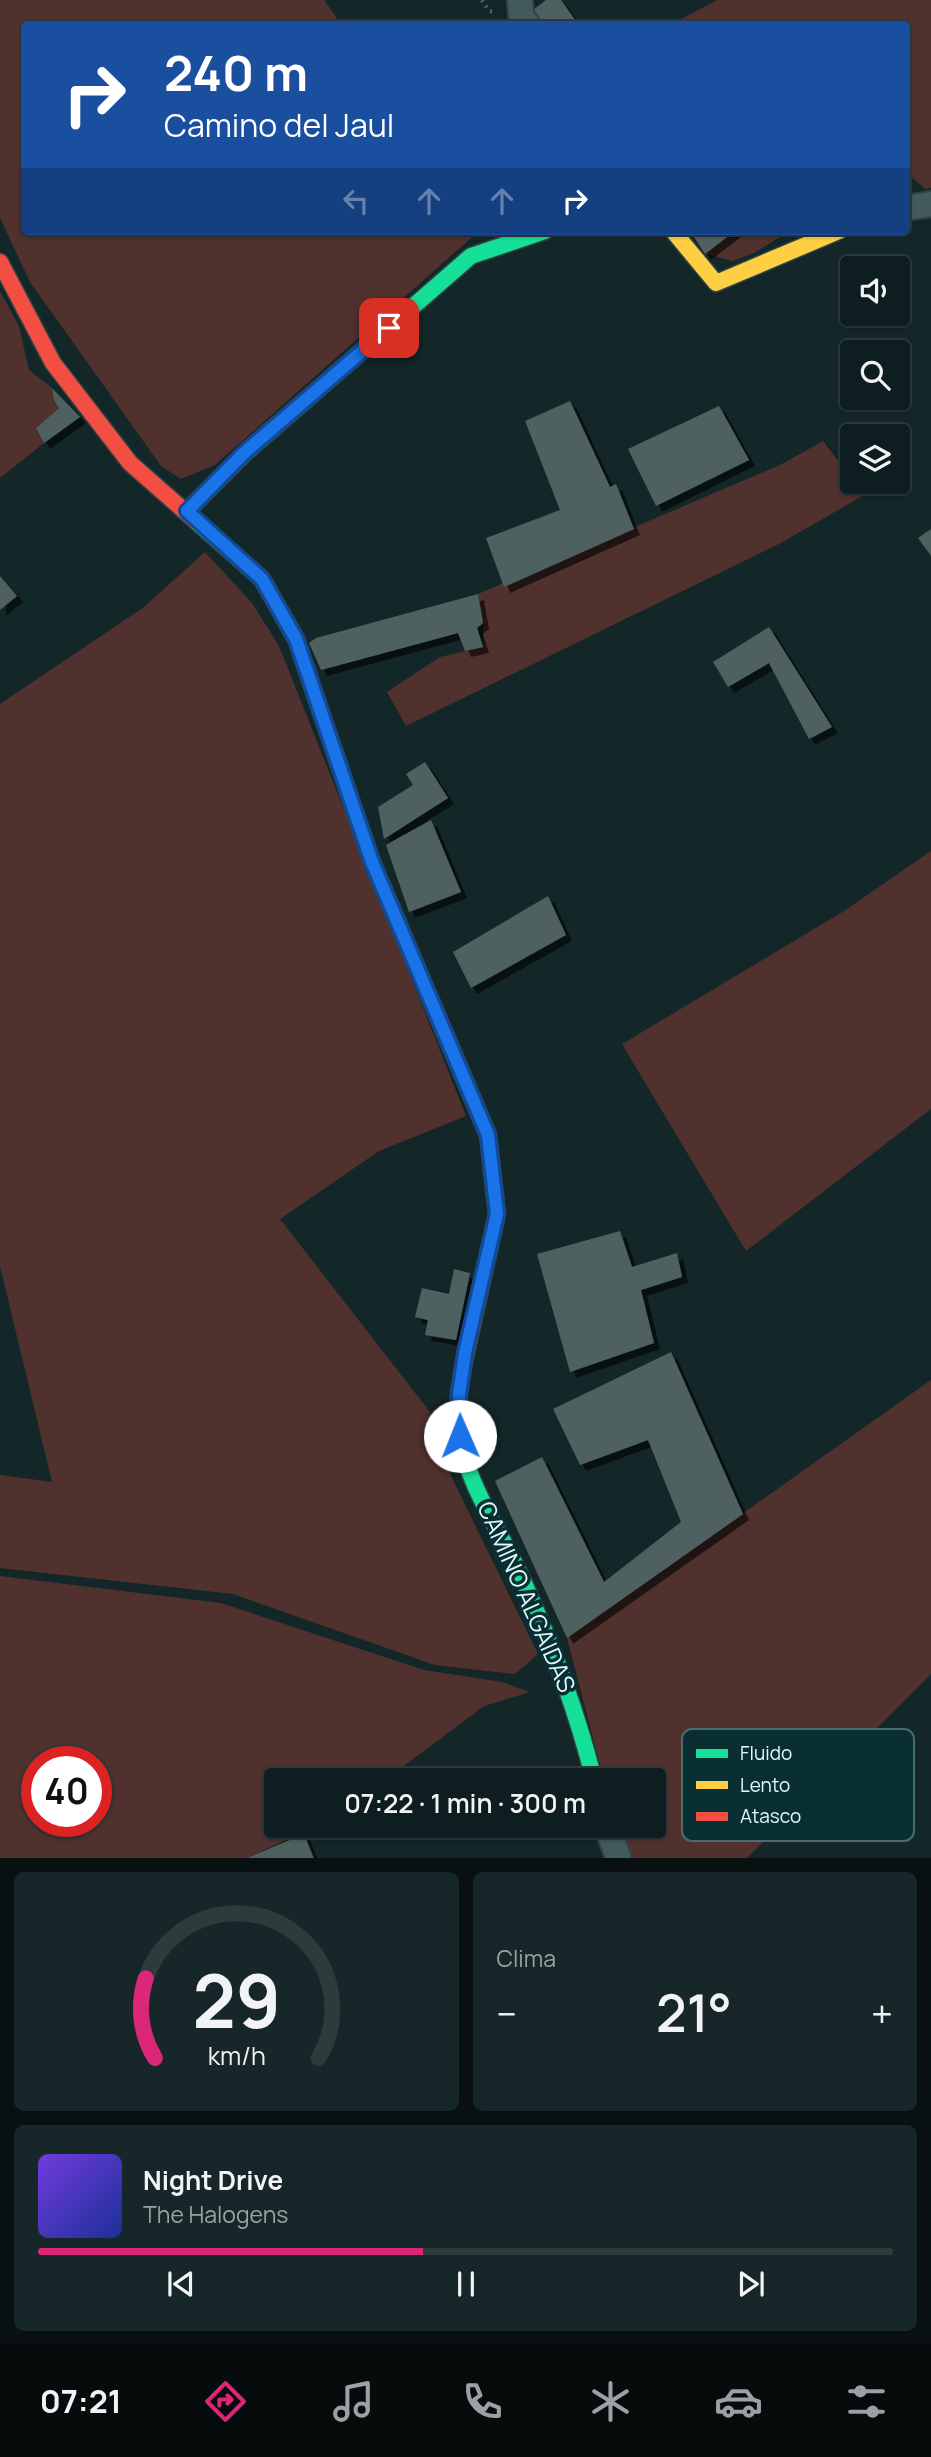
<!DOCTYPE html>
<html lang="es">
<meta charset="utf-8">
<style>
:root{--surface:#0e1d1f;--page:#172628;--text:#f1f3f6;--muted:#9ba2a4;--line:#2e3b3d;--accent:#db2777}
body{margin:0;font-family:Manrope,sans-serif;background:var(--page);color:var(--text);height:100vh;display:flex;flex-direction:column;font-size:26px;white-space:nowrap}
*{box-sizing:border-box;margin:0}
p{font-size:23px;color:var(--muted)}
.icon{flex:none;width:38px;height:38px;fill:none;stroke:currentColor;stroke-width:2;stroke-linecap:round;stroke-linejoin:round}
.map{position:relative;height:1858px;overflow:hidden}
.panel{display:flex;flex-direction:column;gap:14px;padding:14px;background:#081011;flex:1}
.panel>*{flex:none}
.banner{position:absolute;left:21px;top:21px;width:889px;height:214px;border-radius:7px;box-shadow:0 2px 5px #0004,0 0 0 2px var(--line);background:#1a4fa0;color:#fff;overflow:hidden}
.controls{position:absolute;left:840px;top:256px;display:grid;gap:14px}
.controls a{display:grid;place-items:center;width:70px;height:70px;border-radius:7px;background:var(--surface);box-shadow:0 2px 5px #0004,0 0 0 2px var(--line);font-size:35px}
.speed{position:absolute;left:21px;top:1746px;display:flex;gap:14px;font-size:35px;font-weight:700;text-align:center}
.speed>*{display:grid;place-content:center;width:91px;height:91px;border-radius:50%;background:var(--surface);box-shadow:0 2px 5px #0004,0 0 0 2px var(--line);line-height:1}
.speed .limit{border:10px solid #d22;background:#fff;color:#111}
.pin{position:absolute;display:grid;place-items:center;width:60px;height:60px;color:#fff;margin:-30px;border-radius:14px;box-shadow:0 4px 10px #0006}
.me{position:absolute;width:77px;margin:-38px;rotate:359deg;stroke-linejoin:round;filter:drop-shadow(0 0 5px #0008)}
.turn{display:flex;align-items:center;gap:24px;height:147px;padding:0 28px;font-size:32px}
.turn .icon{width:91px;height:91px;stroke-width:2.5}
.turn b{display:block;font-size:49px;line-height:60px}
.lanes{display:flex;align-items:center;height:66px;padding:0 28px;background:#0003;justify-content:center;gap:35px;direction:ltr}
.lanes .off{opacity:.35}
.big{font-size:52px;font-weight:600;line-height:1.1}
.panel .card{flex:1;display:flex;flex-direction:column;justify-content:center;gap:10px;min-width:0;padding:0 24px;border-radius:10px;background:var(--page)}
.panel .dial{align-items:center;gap:0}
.dial svg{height:182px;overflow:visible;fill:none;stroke:var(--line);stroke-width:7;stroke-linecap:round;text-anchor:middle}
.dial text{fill:var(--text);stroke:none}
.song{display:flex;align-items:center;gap:21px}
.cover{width:84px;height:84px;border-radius:10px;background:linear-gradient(135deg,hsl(260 70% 55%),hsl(230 70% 35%))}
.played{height:7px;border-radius:4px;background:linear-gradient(90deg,var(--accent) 45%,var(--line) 45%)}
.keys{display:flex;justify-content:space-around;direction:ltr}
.heat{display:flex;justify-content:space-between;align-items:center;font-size:38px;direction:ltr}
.panel .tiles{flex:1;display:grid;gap:14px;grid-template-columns:1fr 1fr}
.card:last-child{grid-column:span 2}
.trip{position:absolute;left:264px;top:1768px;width:402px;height:70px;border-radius:7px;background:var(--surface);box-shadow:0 2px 5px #0004,0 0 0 2px var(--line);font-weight:600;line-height:70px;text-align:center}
.menu{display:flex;height:112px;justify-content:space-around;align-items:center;background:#060c0c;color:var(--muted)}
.menu .icon{width:49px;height:49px}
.menu .active{color:var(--accent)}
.menu b{font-size:32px;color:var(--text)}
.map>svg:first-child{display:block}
.green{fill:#51312e;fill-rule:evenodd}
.building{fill:#4f6161;filter:url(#shadow)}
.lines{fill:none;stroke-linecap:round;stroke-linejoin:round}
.street-casing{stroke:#324345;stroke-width:28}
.fast-casing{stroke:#324345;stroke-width:19}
.slow-casing{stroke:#324345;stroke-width:19}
.jam-casing{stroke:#324345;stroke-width:19}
.path{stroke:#4e6163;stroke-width:4.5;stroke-dasharray:2 5;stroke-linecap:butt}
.street{stroke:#425a5c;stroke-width:24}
.fast{stroke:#16e098;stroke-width:16}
.slow{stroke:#ffcf43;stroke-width:16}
.jam{stroke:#f24e42;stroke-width:16}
.route-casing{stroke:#114b97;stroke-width:18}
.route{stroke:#1a73e8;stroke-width:12}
.labels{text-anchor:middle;stroke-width:7;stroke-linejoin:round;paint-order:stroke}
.street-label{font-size:24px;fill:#e1f9fc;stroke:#092f33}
.key{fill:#092f33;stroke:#4a6c6f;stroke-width:2}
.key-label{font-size:19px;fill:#e1f9fc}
</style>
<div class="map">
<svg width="931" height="1859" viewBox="0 0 931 1859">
<defs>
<filter id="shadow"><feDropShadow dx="6" dy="6" stdDeviation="0" flood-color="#0009"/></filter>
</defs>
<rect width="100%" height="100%" fill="#132729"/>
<path class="green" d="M0,0H324L341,24H24V231H479L215,465L181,479L161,466L30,282L0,218Z
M717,0H931V188L926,189L907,174L906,24H672Z
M735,231H790L754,253L733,261L705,254Z
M0,291L19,326L29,370L52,388L54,400L59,408L36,428L44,443L0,478Z
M823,441L864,495L781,543L406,726L387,692L440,657L483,647V623L478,594L780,465Z
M205,552L252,603L279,646L466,1116L379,1151L280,1219L437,1421L451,1476L538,1654L515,1674L435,1665L233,1594L0,1568V1475L52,1482L0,1266V704L144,607Z
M931,851V1109L746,1251L622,1044L844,911Z
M931,1380V1674L747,1858H630L616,1825H654V1780H604L567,1638Z
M0,1576L221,1603L424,1670L502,1682L530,1692L484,1706L385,1780H276V1825H318L247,1858L0,1859ZM37,1762H96V1822H37Z"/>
<path class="building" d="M546,0H561L578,24H544L533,10Z
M690,231H735L705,254Z
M52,388L80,417L44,443L36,428L59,408L54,400Z
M570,401L610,487L616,484L634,529L504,587L486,538L560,510L525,421Z
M719,406L749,460L656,506L628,449Z
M931,529V556L918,538Z
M0,576L17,596L0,610Z
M478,594L483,623L477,628L483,647L465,651L458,633L321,670L309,643L316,638Z
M769,627L832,727L809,739L769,663L728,687L713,662Z
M425,762L448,798L384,839L378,807L413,785L406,774Z
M431,820L461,892L409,912L386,845Z
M548,896L566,935L471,988L453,952Z
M620,1231L632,1267L677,1253L682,1277L641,1290L654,1343L570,1372L537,1254Z
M454,1269L470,1273L456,1340L425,1335L428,1320L415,1317L422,1288L449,1294Z
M671,1352L743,1514L567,1638L495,1481L542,1457L604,1582L681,1522L648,1440L580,1465L553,1409Z
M304,1834L314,1859H247V1858Z"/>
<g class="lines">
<g class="street-casing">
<path id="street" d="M520,0L521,15L527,24
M906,208L931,204
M606,1825L619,1859"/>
</g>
<g class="fast-casing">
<path id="fast" d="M187,511L245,453L471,256L545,231
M197,522L262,579L296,639L372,862L466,1083
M464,1362C460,1385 455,1413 459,1436C469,1489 503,1535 524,1583C553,1647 577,1712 594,1780"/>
</g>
<g class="slow-casing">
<path id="slow" d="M673,231L716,283L839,231"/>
</g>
<g class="jam-casing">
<path id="jam" d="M0,262L53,363L130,463L197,522
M464,1362L497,1214L488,1135L466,1083"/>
</g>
<path class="path" d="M482,0L489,11L496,12"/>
<use href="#street" class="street"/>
<use href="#fast" class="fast"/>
<use href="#slow" class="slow"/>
<use href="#jam" class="jam"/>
</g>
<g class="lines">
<g class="route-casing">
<path id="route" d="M389,328L244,453L187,511L262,579L296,639L372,862L488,1135L497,1214L465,1353L459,1395L460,1436"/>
</g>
<use href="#route" class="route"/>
</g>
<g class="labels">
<g class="street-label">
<text transform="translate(526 1597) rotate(66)" y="8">CAMINO ALGAIDAS</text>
</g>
</g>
<rect x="682" y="1729" width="232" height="112" rx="10" class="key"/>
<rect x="696" y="1749" width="32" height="9" fill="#16e098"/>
<rect x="696" y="1781" width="32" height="8" fill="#ffcf43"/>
<rect x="696" y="1812" width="32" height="9" fill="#f24e42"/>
<g class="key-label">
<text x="740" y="1760">Fluido</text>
<text x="740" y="1792">Lento</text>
<text x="740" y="1823">Atasco</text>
</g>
</svg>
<div class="controls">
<a><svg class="icon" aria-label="sound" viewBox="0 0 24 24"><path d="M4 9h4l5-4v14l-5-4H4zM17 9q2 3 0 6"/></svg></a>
<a><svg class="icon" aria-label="search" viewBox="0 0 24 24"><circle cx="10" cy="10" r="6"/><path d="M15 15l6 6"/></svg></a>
<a><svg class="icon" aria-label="layers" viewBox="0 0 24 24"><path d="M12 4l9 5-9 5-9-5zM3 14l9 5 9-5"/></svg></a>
</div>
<div class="speed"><div class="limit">40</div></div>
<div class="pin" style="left:389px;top:328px;background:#d93025"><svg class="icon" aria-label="arrive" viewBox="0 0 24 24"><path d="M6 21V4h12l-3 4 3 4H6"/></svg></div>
<svg class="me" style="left:460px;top:1436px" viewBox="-20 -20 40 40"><circle r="19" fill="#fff"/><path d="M0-13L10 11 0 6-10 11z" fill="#1a73e8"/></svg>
<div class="trip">07:22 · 1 min · 300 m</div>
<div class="banner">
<div class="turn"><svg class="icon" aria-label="right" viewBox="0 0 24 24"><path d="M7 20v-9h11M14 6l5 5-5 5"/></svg><div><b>240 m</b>Camino del Jaul</div></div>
<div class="lanes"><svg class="icon off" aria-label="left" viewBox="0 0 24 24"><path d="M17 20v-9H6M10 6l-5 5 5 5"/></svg><svg class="icon off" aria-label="ahead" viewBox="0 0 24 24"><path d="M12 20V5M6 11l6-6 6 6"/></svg><svg class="icon off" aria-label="ahead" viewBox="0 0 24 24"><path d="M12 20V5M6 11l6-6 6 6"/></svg><svg class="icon" aria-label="right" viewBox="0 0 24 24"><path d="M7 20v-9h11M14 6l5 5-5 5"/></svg></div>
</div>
</div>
<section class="panel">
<div class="tiles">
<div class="card dial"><svg viewBox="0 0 100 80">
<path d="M14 69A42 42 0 1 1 86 69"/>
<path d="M14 69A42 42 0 0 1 10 34" stroke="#db2777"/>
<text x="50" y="56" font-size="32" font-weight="700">29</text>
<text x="50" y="72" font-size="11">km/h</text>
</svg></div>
<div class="card"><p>Clima</p>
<div class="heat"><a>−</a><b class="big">21°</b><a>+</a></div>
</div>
<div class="card">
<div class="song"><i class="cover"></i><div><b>Night Drive</b><p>The Halogens</p></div></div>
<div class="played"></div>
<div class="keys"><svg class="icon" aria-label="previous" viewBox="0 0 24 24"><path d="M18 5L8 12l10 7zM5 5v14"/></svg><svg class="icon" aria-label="pause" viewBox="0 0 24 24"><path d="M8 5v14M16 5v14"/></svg><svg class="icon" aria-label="next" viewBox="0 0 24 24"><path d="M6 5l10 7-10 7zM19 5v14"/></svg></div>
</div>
</div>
</section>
<nav class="menu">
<b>07:21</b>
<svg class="icon active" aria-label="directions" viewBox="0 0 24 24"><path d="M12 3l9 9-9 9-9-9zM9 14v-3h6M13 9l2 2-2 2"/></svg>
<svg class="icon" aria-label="music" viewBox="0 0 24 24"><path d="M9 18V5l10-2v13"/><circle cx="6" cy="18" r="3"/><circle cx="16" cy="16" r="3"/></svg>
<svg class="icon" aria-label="phone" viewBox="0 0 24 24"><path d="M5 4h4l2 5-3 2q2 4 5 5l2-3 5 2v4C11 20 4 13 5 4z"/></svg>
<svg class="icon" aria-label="climate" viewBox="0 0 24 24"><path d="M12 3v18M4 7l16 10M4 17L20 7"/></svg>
<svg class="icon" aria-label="car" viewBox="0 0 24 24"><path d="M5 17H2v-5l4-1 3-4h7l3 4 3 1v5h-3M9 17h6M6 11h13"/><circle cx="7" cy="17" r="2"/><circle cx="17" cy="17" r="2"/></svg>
<svg class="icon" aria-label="filters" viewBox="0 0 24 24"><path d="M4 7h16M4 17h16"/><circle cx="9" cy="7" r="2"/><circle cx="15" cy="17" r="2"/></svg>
</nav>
